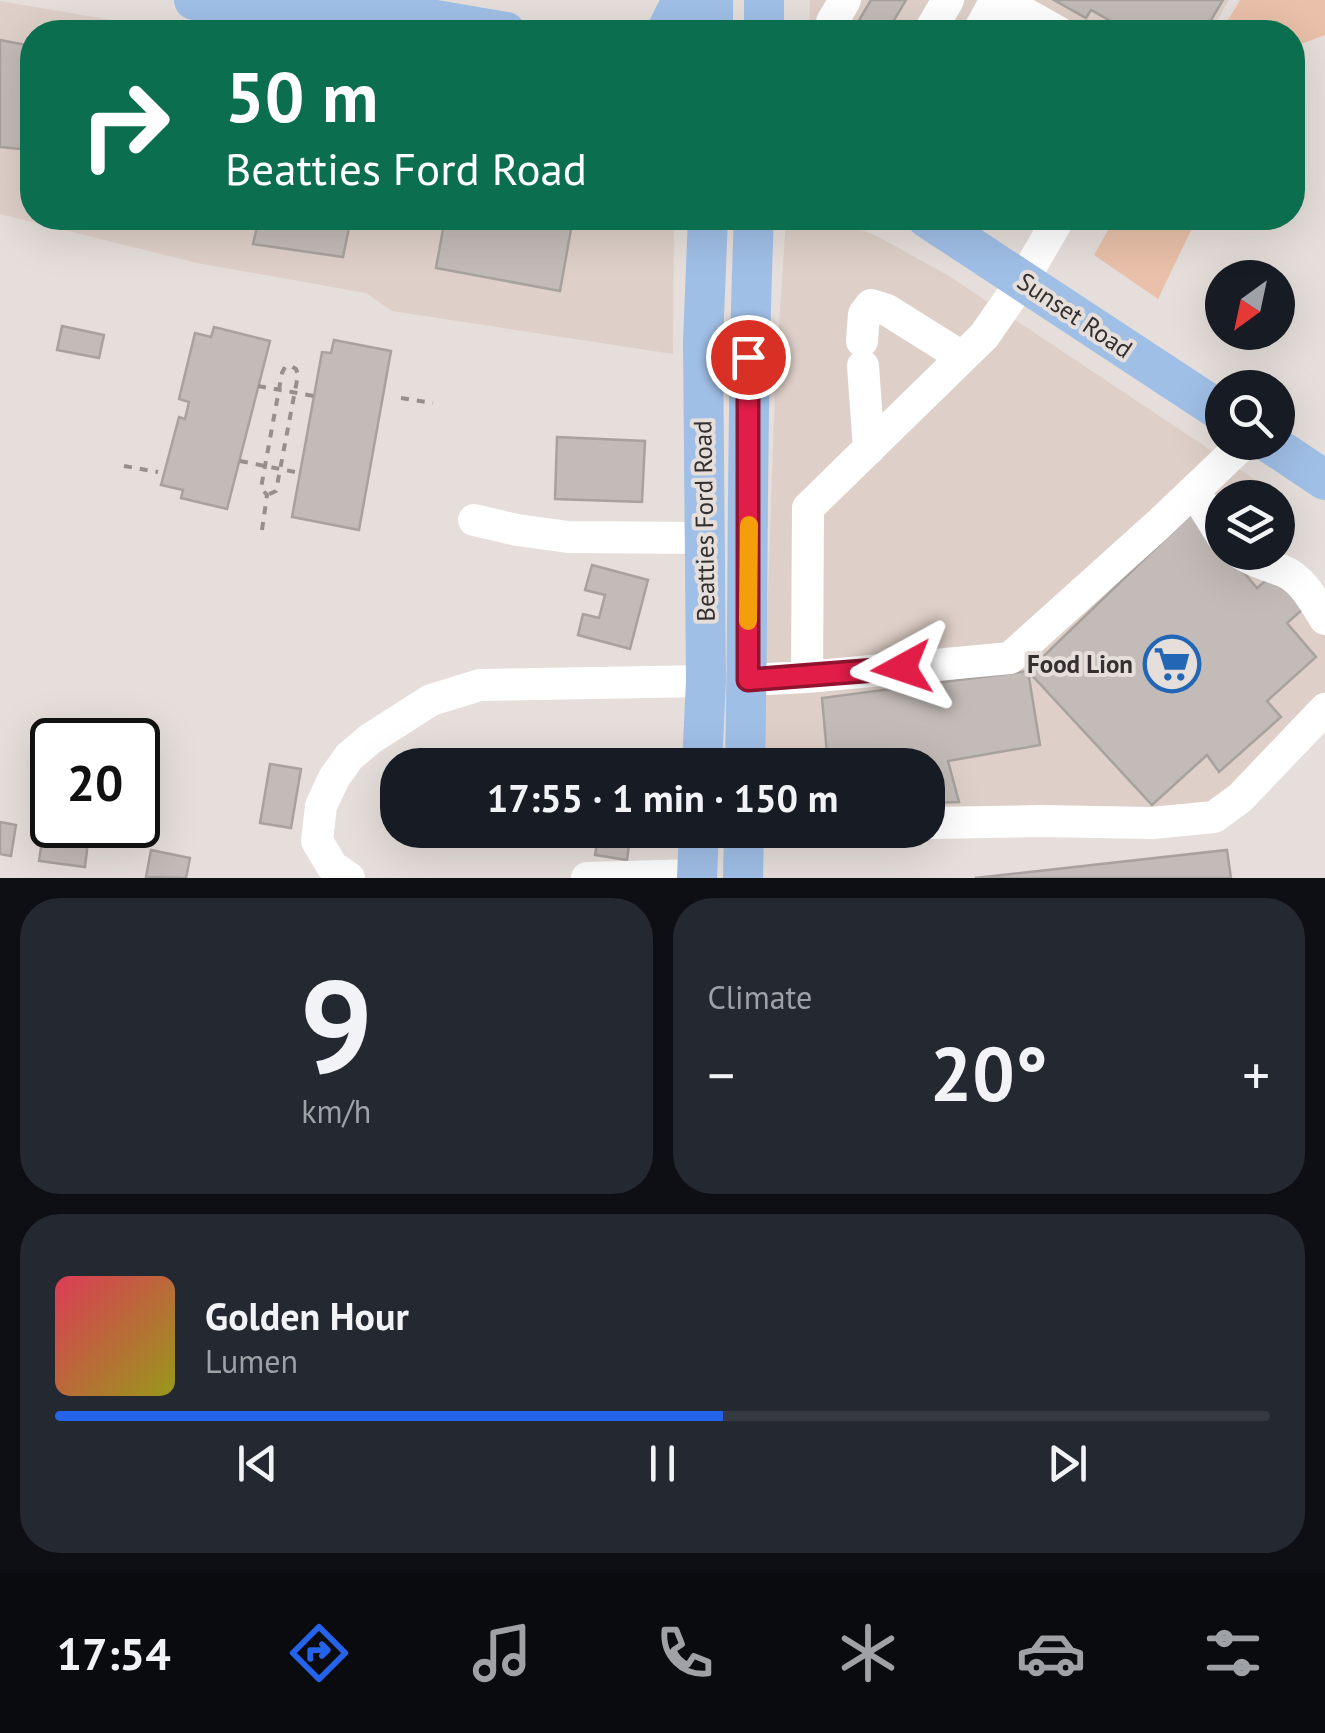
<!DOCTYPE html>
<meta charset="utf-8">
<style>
:root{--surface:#171b24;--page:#242831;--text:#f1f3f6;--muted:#9ea1a6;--line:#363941;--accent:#2563eb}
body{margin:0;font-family:"PT Sans",sans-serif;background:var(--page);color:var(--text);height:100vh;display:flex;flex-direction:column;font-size:38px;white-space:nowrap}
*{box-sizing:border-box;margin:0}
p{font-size:32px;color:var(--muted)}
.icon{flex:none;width:55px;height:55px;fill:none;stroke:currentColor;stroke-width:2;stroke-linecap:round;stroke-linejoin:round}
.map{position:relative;height:878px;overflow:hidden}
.sheet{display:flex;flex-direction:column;gap:20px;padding:20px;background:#0d0f14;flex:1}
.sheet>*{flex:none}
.top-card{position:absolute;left:20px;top:20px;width:1285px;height:210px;border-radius:40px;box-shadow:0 10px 40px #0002;background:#0b6e4f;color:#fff;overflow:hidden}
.needle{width:65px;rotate:213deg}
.tools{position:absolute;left:1205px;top:260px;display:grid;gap:20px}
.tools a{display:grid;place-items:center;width:90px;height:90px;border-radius:50%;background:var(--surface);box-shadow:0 10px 40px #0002;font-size:50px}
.speed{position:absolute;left:30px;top:718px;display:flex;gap:20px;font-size:50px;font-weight:700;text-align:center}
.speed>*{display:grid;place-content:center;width:130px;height:130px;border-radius:50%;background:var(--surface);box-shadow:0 10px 40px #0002;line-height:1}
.speed .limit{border:5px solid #111;border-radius:15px;background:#fff;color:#111}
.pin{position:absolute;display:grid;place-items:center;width:85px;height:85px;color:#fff;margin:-42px;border:5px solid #fff;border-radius:50%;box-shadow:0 2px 10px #0007}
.me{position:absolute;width:110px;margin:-55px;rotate:265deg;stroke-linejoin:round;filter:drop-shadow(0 0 8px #0008)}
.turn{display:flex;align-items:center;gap:35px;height:210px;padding:0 40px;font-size:45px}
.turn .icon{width:130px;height:130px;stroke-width:2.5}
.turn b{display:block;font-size:70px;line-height:85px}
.big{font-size:75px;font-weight:800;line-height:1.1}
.sheet .widget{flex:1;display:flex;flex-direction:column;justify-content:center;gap:15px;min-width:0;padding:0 35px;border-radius:40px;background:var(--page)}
.sheet .dial{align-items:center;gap:0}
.dial b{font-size:130px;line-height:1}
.song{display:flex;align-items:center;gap:30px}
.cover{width:120px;height:120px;border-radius:15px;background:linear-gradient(135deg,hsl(350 70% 55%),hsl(60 70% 35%))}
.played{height:10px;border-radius:5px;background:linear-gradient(90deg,var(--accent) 55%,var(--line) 55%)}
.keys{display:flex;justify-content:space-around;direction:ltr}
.heat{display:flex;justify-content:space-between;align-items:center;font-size:55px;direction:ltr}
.sheet .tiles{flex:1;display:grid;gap:20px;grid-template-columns:1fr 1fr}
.widget:last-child{grid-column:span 2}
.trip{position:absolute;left:380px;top:748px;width:565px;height:100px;border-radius:40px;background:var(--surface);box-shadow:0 10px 40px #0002;font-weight:800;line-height:100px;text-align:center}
.tabs{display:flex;height:160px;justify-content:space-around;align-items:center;background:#090b0e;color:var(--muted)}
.tabs .icon{width:70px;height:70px}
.tabs .current{color:var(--accent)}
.tabs b{font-size:45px;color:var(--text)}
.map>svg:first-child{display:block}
.built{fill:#ded0c8}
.green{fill:#e9c0a9}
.building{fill:#c2bbb7;stroke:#a8a29e;stroke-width:2.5}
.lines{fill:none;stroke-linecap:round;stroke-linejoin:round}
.path{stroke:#95908d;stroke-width:4;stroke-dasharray:8 8;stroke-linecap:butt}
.minor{stroke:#fff;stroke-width:32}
.major{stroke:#a0bfe7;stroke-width:40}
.route-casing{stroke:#92132f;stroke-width:25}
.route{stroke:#e11d48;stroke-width:18}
.slow{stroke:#f59e0b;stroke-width:18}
.labels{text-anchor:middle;stroke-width:8;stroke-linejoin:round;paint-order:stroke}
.street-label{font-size:25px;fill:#33302f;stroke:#e5deda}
.poi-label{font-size:25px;font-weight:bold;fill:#33302f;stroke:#e5deda;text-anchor:end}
</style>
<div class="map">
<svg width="1325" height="878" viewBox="0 0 1325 878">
<rect width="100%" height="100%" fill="#e5deda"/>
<path class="built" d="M810,0H1229L1210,32H809Z
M0,1L183,32H32V218H674L673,354L392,311L366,293L197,263L0,214Z
M786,218H830L877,236L949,276L1260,483L1250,497L1222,498V552L1325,595V726L1220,828L880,833L760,832V830H928V765H762L775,390Z"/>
<path class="green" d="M1240,0H1325V35L1293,47L1292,32H1221Z
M1115,218H1197L1158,299L1094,255Z"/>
<path class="building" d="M871,0H906L887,32H852Z
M1054,0H1223L1204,32H1130L1091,10L1086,18Z
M0,40L32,46V137L30,150L0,147Z
M259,218H351L343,257L253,244Z
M445,218H573L560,291L436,268Z
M62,326L104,335L99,358L57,350Z
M214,327L270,341L227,509L181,498L183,490L161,485L179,417L185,419L189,402L179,399L195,333L211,337Z
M334,340L391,351L359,530L292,517L322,352L331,353Z
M557,437L645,441L642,502L555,499Z
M1192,513L1222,549V552H1226L1257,588L1276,572L1304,608L1287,623L1316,657L1267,701L1281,717L1219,772L1207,755L1152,805L1028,671Z
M592,565L648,580L630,649L578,635L583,614L599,618L605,595L585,590Z
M1028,671L1040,745L948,761L959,802L928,803V765H828L822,698Z
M270,764L301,769L291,828L260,823Z
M0,822L16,825L11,856L0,854Z
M44,827L89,833L85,867L39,861Z
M599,830H631L627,860L595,855Z
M151,850L190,858L186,878L146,877Z
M1227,850L1231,878H975Z"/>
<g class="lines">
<path class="path" d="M258,386L314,396
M401,398L433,403
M240,461L300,473
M124,466L158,472
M262,530L267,495L261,488L282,373L285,367L291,366L296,369L298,375L276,491L267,495"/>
<path class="minor" d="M1001,0L1058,32
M830,32L832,22L845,0
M929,32L948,0
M978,32L996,0
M862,341L864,314L871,305L887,310L962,357
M863,366L869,449
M1194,491L1222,536
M474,520L517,530L568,537L704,538
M1239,552C1255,563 1266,564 1283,571C1302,578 1315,603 1325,619
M807,677L808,508L984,336L1023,280L1059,218
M747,680L807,677L1010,658L1159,524L1245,442
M928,823L1040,821L1152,823L1214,817L1240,798L1325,709
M349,878L332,866L317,841L321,806L334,778L349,757L370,739L431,700L480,685L706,681
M587,878L697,875"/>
<path class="major" d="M194,0L317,20L330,32
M713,0V32
M764,0V32
M317,20L348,5L506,32
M666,32L682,0
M927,218L1222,412
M1268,442L1325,480
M702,765L706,681L703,341L708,218
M745,765C749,582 746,400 754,218
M697,878L699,830
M743,878L744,830"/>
</g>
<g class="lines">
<g class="route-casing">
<path id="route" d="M748,357V680L902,668"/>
</g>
<use href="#route" class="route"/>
<path class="slow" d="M748,621L749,525"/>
</g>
<defs>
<g id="supermarket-ring" transform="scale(2.875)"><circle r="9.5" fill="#e5deda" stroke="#2266b6" stroke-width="1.5"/><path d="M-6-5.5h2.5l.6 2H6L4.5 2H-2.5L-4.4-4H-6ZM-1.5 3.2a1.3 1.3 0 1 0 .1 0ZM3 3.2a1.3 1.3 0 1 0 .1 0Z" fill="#2266b6"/></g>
</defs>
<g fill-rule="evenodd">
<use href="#supermarket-ring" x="1172" y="664"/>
</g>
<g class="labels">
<g class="street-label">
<text transform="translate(1075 315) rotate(34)" y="9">Sunset Road</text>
<text transform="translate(704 521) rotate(-91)" y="9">Beatties Ford Road</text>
</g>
<g class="poi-label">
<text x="1133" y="673">Food Lion</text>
</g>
</g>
</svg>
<div class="tools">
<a><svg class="needle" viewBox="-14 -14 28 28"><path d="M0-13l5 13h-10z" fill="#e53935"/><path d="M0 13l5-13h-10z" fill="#9ea1a6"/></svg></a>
<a><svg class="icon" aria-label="search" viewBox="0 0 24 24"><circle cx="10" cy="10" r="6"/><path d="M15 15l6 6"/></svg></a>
<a><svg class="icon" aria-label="layers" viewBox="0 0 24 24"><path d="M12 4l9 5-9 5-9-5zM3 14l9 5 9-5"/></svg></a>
</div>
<div class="speed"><div class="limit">20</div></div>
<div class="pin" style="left:748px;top:357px;background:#d93025"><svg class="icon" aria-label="arrive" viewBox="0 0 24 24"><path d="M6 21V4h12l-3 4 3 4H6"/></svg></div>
<svg class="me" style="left:902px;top:668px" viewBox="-20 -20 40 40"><path d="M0-17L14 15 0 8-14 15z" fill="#e11d48" stroke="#fff" stroke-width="4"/></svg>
<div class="trip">17:55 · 1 min · 150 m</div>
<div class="top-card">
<div class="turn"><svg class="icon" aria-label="right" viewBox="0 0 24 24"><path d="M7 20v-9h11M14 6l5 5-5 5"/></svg><div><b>50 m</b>Beatties Ford Road</div></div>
</div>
</div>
<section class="sheet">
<div class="tiles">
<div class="widget dial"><b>9</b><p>km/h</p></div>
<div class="widget"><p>Climate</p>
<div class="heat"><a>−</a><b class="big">20°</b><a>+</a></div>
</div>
<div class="widget">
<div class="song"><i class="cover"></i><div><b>Golden Hour</b><p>Lumen</p></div></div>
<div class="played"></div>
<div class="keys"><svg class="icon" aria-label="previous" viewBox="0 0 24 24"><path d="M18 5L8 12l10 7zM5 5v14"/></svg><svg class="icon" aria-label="pause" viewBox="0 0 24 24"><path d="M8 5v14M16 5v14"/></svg><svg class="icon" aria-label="next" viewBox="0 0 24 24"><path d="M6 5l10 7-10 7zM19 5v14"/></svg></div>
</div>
</div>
</section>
<nav class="tabs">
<b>17:54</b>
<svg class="icon current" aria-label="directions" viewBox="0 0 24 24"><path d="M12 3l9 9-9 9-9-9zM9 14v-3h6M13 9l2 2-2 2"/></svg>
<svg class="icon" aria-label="music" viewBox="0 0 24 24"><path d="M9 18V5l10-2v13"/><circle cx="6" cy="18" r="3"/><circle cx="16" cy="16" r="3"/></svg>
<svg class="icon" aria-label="phone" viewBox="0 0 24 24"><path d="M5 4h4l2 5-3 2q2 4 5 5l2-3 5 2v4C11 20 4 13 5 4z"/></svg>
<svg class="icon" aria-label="climate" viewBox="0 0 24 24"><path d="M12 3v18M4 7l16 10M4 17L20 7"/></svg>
<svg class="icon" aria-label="car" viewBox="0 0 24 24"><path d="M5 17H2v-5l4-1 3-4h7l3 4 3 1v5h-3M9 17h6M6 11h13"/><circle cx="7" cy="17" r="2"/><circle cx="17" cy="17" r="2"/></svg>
<svg class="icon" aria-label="filters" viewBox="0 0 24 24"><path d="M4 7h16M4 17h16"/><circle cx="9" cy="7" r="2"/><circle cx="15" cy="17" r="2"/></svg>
</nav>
